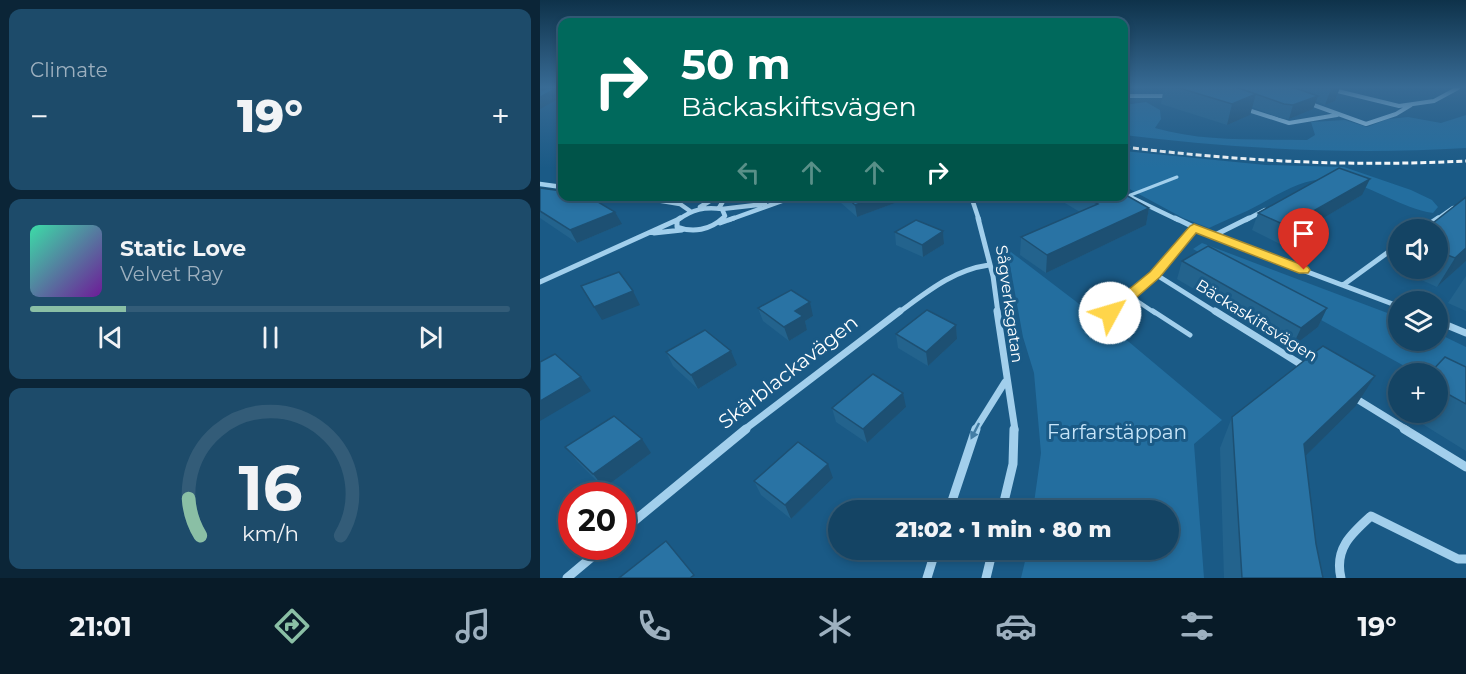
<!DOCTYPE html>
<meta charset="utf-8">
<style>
:root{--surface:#144464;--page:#1d4b6a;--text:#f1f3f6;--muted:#9db0bf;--line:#335c78;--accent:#8abfa5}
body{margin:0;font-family:Montserrat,sans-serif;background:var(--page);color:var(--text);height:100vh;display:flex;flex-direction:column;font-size:22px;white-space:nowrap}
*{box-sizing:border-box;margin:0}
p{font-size:20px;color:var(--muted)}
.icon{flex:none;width:33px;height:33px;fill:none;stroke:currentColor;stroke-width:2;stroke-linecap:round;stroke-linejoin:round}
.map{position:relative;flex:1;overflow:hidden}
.side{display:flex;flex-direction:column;gap:9px;padding:9px;background:#0b2537;width:540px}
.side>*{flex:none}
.hud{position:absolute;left:18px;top:18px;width:570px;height:183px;border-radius:12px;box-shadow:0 3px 9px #0003,0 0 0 2px var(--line);background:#00695c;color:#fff;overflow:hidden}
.tools{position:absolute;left:848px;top:219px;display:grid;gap:12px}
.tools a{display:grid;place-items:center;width:60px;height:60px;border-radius:50%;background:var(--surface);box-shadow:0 3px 9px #0003,0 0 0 2px var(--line);font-size:30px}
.speed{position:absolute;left:18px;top:482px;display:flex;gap:12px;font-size:30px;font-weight:700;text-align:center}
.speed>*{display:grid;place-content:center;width:78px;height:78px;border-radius:50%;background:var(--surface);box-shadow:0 3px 9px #0003,0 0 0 2px var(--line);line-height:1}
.speed .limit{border:9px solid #d22;background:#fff;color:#111}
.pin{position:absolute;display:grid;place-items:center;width:51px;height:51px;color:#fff;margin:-62px -26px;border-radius:50% 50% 50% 0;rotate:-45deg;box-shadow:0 0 6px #0007}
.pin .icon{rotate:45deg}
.me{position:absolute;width:66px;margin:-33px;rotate:51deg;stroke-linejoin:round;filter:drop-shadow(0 0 4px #0008)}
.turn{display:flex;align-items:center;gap:21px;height:126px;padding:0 24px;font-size:27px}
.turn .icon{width:78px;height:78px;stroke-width:2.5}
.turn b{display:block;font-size:42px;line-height:51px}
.lanes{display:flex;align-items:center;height:57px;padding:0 24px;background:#0003;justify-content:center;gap:30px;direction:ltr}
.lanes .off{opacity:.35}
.big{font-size:45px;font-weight:800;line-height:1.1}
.side .card{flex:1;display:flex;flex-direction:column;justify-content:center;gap:9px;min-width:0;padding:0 21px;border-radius:12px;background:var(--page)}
.side .dial{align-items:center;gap:0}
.dial svg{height:156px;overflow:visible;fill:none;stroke:var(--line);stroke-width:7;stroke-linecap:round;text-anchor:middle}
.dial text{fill:var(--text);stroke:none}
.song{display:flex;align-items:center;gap:18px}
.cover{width:72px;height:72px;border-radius:9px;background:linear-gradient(135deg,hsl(160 70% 55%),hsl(280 70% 35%))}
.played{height:6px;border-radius:3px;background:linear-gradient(90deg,var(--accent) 20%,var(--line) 20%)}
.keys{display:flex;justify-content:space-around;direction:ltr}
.heat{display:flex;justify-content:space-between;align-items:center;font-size:33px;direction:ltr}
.trip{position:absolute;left:288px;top:500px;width:351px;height:60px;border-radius:30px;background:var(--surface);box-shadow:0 3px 9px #0003,0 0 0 2px var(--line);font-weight:800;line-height:60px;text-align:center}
.menu{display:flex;height:96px;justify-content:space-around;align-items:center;background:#081b28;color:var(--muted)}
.menu .icon{width:42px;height:42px}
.menu .active{color:var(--accent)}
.menu b{font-size:27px;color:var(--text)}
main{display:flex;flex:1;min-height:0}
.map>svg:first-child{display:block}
.green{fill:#236e9f}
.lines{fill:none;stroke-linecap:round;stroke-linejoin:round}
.service-far2{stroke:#a2cfec;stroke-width:3}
.service-far1{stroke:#a2cfec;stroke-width:4.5}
.service{stroke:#a2cfec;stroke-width:5}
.minor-far4{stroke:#a2cfec;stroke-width:4}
.minor-far3{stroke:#a2cfec;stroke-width:4.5}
.minor-far2{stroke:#a2cfec;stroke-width:5}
.minor-far1{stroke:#a2cfec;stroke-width:7}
.minor{stroke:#a2cfec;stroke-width:9}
.rail{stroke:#fff;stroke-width:3;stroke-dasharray:6 3;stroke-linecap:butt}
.wall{fill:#23638d}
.shaded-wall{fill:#1d5073}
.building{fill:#2973a4;stroke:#1d5073;stroke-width:1.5}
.oneway{fill:#437da5}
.route{fill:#ffd54a;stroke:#a68a30;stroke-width:1.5}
.labels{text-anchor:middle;stroke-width:6;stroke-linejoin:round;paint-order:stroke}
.street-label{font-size:16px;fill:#fff;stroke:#1a5a86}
.near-street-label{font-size:20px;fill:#fff;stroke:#1a5a86}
.near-park-label{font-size:20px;fill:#c7e5f9;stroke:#1a5a86}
</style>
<main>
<section class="side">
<div class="card"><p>Climate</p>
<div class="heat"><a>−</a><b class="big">19°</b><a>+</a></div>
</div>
<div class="card">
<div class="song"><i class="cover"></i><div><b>Static Love</b><p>Velvet Ray</p></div></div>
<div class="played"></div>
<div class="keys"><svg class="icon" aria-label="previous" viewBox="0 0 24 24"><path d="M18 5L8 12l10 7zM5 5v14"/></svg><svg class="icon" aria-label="pause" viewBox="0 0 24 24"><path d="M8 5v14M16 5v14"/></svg><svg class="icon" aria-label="next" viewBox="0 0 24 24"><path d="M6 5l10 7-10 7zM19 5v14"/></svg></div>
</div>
<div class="card dial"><svg viewBox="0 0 100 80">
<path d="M14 69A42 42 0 1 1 86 69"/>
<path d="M14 69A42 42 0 0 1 8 50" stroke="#8abfa5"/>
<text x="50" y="56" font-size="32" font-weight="700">16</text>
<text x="50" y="72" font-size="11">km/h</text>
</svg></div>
</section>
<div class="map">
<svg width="926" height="578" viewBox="0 0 926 578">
<rect width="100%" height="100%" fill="#1a5a86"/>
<path class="green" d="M606,102L620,110L621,119L615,128C663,142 717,139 767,140L775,135L771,122L805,120L827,127L848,119L868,117L901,123L926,115V148C812,155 697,149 584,135V105Z
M584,151L726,165L804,167L871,190L892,200L898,207L893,213C861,208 834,187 802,180C766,173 737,196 707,211C694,217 681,222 669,228L643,218L584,186Z
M662,243L858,317V340H897V333L926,347V401L897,374L877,373L653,249Z
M467,249L589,342L682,420L654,444L664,578H481L488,549H628V510H493L501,453L494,373L483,337Z"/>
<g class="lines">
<path class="service-far2" d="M588,196L637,177"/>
<path class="service-far1" d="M591,297L615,313
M570,313L615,274L654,228"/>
<path class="service" d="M613,311L650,335
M570,313L572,311"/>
<path class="minor-far4" d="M781,87L859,106L894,101L918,88
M584,96H631
M768,103L826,124L856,114L871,105
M705,109L749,123L797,115"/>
<path class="minor-far3" d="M0,184L22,187
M584,194L638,220
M92,196L140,204L150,211
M431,196L439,220
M160,207L178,196
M179,208L186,196
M182,209L225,204
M138,220C153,209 164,207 182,209L185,216L182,220
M189,220L256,196
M706,220L725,210
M896,220L913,208L926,210"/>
<path class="minor-far2" d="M140,218L137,220V227C153,233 170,230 183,218
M438,218L453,276L458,313
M635,218L672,236L858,306
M180,223L194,218
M880,230L898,218
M114,233L142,230
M673,236L709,218
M615,274L677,313
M0,282L137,220
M803,285L858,245
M358,313C387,292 413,270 449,265"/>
<path class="minor-far1" d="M457,311L475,430
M675,311L765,367
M897,321L926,333
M815,398L867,430
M204,430L360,311
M435,430L465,382"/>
<path class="minor" d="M864,429L926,467
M409,510L436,429
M462,510L473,464L474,429
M82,531L206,429
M27,578L65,546
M387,578L396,549
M446,578L453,549
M801,578C794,549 811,534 831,516L918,559H926"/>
<path class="rail" d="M584,147C698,161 811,167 926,161"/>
</g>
<path class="wall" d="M624,87H800L795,101L785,105L776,101L773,109L749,119L740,118L712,107L710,115L687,125L621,104Z
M0,188L82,224L37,243L0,218Z
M822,195L740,244L712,230L718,213Z
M293,196H374L317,217Z
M513,196H584L609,208L606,225L506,273L480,255L481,237L540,212Z
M897,230L926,261L897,287L855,268L858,263V268H897Z
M403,231L404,244L383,257L356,245L355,232Z
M642,261L787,308L778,327L752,347L637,279Z
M926,276V311L908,303Z
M218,308L273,316L265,321L267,330L249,341L223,321Z
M416,325L417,339L388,366L358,348L356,334Z
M126,352L197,365L158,389L133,366Z
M926,367V451L863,412H897V374Z
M366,407L327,443L296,422L292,408Z
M815,407L765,456L776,544L783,578H684L680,448L692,417Z
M25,447L111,453L64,488L37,461Z
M293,478L251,519L221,495L214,481Z"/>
<path class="shaded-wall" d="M0,87H22V97L0,109Z
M796,87H800L795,101L785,105L791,89Z
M716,94L710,115L687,125L692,104Z
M778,96L773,109L749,119L753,105Z
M830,179L822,195L740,244L747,226Z
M339,196H374L317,217L315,205Z
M609,208L606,225L506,273L507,255Z
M75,212L82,224L37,243L30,230Z
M403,231L404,244L383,257L382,245Z
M926,248V261L897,287L915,258Z
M93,291L100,305L62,320L54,307Z
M270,302L273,316L265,321L267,330L249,341L244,327L255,311Z
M787,308L778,327L752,347L761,328Z
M416,325L417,339L388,366L386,352Z
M191,351L197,365L158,389L151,375Z
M835,376L815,407L746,475L764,444Z
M41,377L51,391L0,421V401Z
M363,393L366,407L327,443L323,429Z
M102,439L111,453L64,488L53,474Z
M288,464L293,478L251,519L245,505Z"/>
<path class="building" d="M19,87L0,97V90Z
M636,87H695L716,94L692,104Z
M696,87H748L758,89L778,96L753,105L744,104Z
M799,168L830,179L747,226L718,213Z
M0,188L22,191V196H48L75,212L30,230L0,211Z
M584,194L609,208L507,255L481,237L558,204L544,196H584Z
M305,196H339L315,205Z
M926,197V248L915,258L897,251V230H884Z
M376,220L403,231L382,245L355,232Z
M668,246L787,308L761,328L642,261Z
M79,272L93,291L54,307L41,286Z
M251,290L270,302L255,311L263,316L244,327L218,308Z
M387,310L416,325L386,352L356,334Z
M165,330L191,351L151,375L126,352Z
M783,346L835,376L764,444L776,544L783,578H702L692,417Z
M15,354L41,377L0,401V362Z
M905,357L926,367V404L897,388V374H889Z
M333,374L363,393L323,429L292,408Z
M74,416L102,439L53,474L25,447Z
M258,442L288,464L245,505L214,481Z
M126,541L154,575L150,578H79Z"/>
<defs><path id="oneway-solid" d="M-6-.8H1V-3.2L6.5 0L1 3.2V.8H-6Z" transform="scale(1.5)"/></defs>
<use class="oneway" href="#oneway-solid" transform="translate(435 431) rotate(117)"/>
<linearGradient id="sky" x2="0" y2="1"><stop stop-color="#0e324a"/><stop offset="0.52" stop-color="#386b95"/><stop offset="1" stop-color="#386b95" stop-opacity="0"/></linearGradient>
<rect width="926" height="168" fill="url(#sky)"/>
<path class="route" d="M654,224L768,267L770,270L768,273H759L656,233L620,277L575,316H565L563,313L565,309L610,272L650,226Z"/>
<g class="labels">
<g class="street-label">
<text transform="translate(470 304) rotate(82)" y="6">Sågverksgatan</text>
<text transform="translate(717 320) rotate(32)" y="6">Bäckaskiftsvägen</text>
</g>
<g class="near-street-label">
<text transform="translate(248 372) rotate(-38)" y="7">Skärblackavägen</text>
</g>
<g class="near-park-label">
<text x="577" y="439">Farfarstäppan</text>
</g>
</g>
</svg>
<div class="tools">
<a><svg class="icon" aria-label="sound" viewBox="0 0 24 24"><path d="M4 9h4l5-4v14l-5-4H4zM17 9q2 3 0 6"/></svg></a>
<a><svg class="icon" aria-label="layers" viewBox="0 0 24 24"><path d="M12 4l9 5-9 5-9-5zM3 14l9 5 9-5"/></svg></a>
<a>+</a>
</div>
<div class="speed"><div class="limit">20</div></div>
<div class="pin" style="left:764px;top:270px;background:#d93025"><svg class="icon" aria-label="arrive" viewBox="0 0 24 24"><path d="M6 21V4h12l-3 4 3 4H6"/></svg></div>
<svg class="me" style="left:570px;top:313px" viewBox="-20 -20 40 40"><circle r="19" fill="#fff"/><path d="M0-13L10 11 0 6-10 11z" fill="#ffd54a"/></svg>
<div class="trip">21:02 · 1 min · 80 m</div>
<div class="hud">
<div class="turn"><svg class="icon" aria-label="right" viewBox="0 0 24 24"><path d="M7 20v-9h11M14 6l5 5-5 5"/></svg><div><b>50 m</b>Bäckaskiftsvägen</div></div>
<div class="lanes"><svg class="icon off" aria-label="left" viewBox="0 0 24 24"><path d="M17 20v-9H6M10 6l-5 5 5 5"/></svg><svg class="icon off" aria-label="ahead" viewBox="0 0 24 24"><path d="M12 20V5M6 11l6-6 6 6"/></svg><svg class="icon off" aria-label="ahead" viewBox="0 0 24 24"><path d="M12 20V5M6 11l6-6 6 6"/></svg><svg class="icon" aria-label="right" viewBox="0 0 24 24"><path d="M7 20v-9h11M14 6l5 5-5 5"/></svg></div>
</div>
</div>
</main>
<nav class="menu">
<b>21:01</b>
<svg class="icon active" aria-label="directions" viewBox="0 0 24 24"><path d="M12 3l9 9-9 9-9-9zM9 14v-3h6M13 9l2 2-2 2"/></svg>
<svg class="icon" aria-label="music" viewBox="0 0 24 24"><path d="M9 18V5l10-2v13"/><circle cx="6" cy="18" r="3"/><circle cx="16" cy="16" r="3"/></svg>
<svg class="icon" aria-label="phone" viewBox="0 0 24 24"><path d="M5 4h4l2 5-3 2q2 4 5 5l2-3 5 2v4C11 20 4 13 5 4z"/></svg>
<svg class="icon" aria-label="climate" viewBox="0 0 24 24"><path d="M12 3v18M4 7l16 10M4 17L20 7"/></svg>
<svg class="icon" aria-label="car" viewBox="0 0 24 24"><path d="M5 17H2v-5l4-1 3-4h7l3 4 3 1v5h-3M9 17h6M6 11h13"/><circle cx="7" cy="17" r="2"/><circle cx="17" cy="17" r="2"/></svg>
<svg class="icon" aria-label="filters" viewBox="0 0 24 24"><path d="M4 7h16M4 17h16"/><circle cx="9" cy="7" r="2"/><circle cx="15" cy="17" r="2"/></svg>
<b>19°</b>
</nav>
